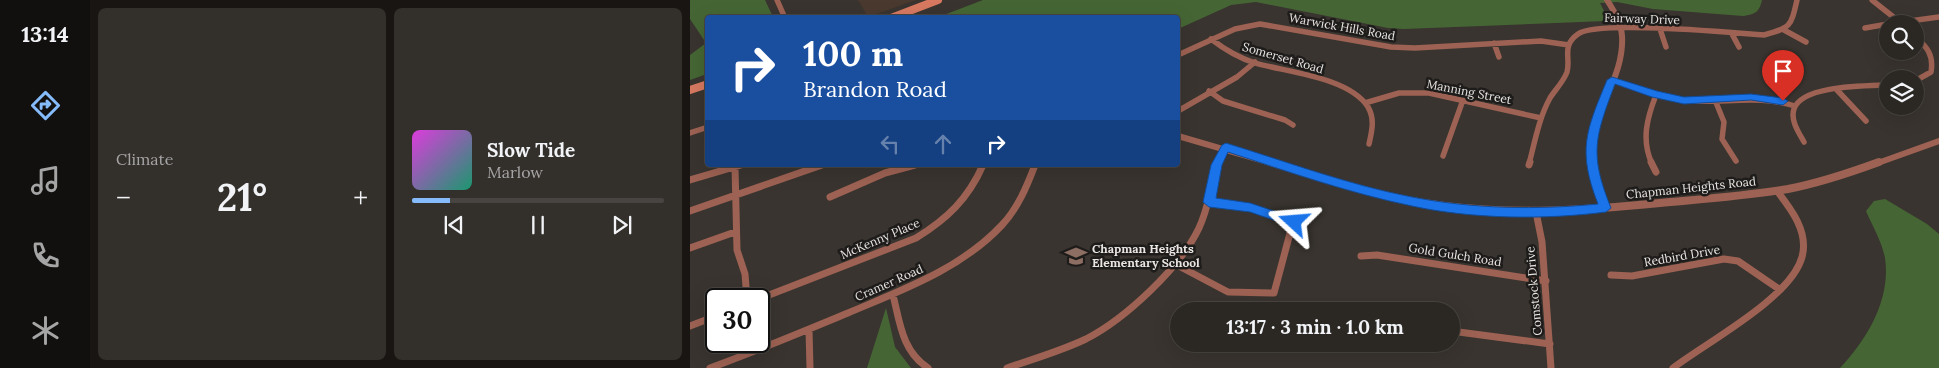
<!DOCTYPE html>
<meta charset="utf-8">
<style>
:root{--surface:#2b2723;--page:#332f2b;--text:#f1f3f6;--muted:#a6a5a6;--line:#474441;--accent:#86bbfb}
body{margin:0;font-family:Lora,serif;background:var(--page);color:var(--text);height:100vh;display:flex;flex-direction:column;font-size:19px;white-space:nowrap}
*{box-sizing:border-box;margin:0}
p{font-size:16px;color:var(--muted)}
.icon{flex:none;width:28px;height:28px;fill:none;stroke:currentColor;stroke-width:2;stroke-linecap:round;stroke-linejoin:round}
.map{position:relative;flex:1;overflow:hidden}
.details{display:flex;flex-direction:column;gap:8px;padding:8px;background:#181513;width:600px}
.details>*{flex:none}
.banner{position:absolute;left:15px;top:15px;width:475px;height:152px;border-radius:5px;box-shadow:0 5px 20px #0002,0 0 0 1px var(--line);background:#1a4fa0;color:#fff;overflow:hidden}
.controls{position:absolute;left:1189px;top:15px;display:grid;gap:10px}
.controls a{display:grid;place-items:center;width:45px;height:45px;border-radius:50%;background:var(--surface);box-shadow:0 5px 20px #0002,0 0 0 1px var(--line);font-size:25px}
.speed{position:absolute;left:15px;top:288px;display:flex;gap:10px;font-size:25px;font-weight:700;text-align:center}
.speed>*{display:grid;place-content:center;width:65px;height:65px;border-radius:50%;background:var(--surface);box-shadow:0 5px 20px #0002,0 0 0 1px var(--line);line-height:1}
.speed .limit{border:2px solid #111;border-radius:8px;background:#fff;color:#111}
.pin{position:absolute;display:grid;place-items:center;width:42px;height:42px;color:#fff;margin:-51px -21px;border-radius:50% 50% 50% 0;rotate:-45deg;box-shadow:0 0 5px #0007}
.pin .icon{rotate:45deg}
.me{position:absolute;width:55px;margin:-28px;rotate:289deg;stroke-linejoin:round;filter:drop-shadow(0 0 4px #0008)}
.turn{display:flex;align-items:center;gap:18px;height:105px;padding:0 15px;font-size:22px}
.turn .icon{width:65px;height:65px;stroke-width:2.5}
.turn b{display:block;font-size:35px;line-height:42px}
.lanes{display:flex;align-items:center;height:48px;padding:0 15px;background:#0003;justify-content:center;gap:25px;direction:ltr}
.lanes .off{opacity:.35}
.big{font-size:38px;font-weight:700;line-height:1.1}
.details .card{flex:1;display:flex;flex-direction:column;justify-content:center;gap:8px;min-width:0;padding:0 18px;border-radius:8px;background:var(--page)}
.song{display:flex;align-items:center;gap:15px}
.cover{width:60px;height:60px;border-radius:8px;background:linear-gradient(135deg,hsl(300 70% 55%),hsl(160 70% 35%))}
.played{height:5px;border-radius:2px;background:linear-gradient(90deg,var(--accent) 15%,var(--line) 15%)}
.keys{display:flex;justify-content:space-around;direction:ltr}
.heat{display:flex;justify-content:space-between;align-items:center;font-size:28px;direction:ltr}
.details .tiles{flex:1;display:grid;gap:8px;grid-template-columns:repeat(2,1fr)}
.trip{position:absolute;left:480px;top:302px;width:290px;height:50px;border-radius:25px;background:var(--surface);box-shadow:0 5px 20px #0002,0 0 0 1px var(--line);font-weight:700;line-height:50px;text-align:center}
main{display:flex;flex:1;min-height:0}
.tabs{display:flex;flex-direction:column;width:90px;justify-content:space-around;align-items:center;background:#11100e;color:var(--muted)}
.tabs .icon{width:35px;height:35px}
.tabs .current{color:var(--accent)}
.tabs b{font-size:22px;color:var(--text)}
.map>svg:first-child{display:block}
.commercial{fill:#4a392e}
.green{fill:#456634}
.lines{fill:none;stroke-linecap:round;stroke-linejoin:round}
.minor-far1{stroke:#9d6253;stroke-width:5.5}
.minor{stroke:#9d6253;stroke-width:7}
.tertiary-far1{stroke:#9d6253;stroke-width:6}
.tertiary{stroke:#9d6253;stroke-width:8}
.secondary{stroke:#d77961;stroke-width:8}
.route{fill:#1a73e8;stroke:#114b97}
.labels{text-anchor:middle;stroke-width:5;stroke-linejoin:round;paint-order:stroke}
.street-label{font-size:12px;fill:#e8e5e2;stroke:#1e1c1a}
.poi-label{font-size:12px;font-weight:bold;fill:#e8e5e2;stroke:#1e1c1a;text-anchor:start}
</style>
<main>
<nav class="tabs">
<b>13:14</b>
<svg class="icon current" aria-label="directions" viewBox="0 0 24 24"><path d="M12 3l9 9-9 9-9-9zM9 14v-3h6M13 9l2 2-2 2"/></svg>
<svg class="icon" aria-label="music" viewBox="0 0 24 24"><path d="M9 18V5l10-2v13"/><circle cx="6" cy="18" r="3"/><circle cx="16" cy="16" r="3"/></svg>
<svg class="icon" aria-label="phone" viewBox="0 0 24 24"><path d="M5 4h4l2 5-3 2q2 4 5 5l2-3 5 2v4C11 20 4 13 5 4z"/></svg>
<svg class="icon" aria-label="climate" viewBox="0 0 24 24"><path d="M12 3v18M4 7l16 10M4 17L20 7"/></svg>
</nav>
<section class="details">
<div class="tiles">
<div class="card"><p>Climate</p>
<div class="heat"><a>−</a><b class="big">21°</b><a>+</a></div>
</div>
<div class="card">
<div class="song"><i class="cover"></i><div><b>Slow Tide</b><p>Marlow</p></div></div>
<div class="played"></div>
<div class="keys"><svg class="icon" aria-label="previous" viewBox="0 0 24 24"><path d="M18 5L8 12l10 7zM5 5v14"/></svg><svg class="icon" aria-label="pause" viewBox="0 0 24 24"><path d="M8 5v14M16 5v14"/></svg><svg class="icon" aria-label="next" viewBox="0 0 24 24"><path d="M6 5l10 7-10 7zM19 5v14"/></svg></div>
</div>
</div>
</section>
<div class="map">
<svg width="1249" height="368" viewBox="0 0 1249 368">
<rect width="100%" height="100%" fill="#39342f"/>
<path class="commercial" d="M168,0H226L178,17Z"/>
<path class="green" d="M0,0H75L83,17L18,18L17,74L0,80V55L16,43L0,19Z
M293,0H1072C1069,13 1065,14 1053,16L963,9L927,2L910,3L918,19L915,21L714,29L698,28L566,2L541,5L488,29V18H246Z
M1195,199L1237,224L1249,234V368H1150C1178,338 1201,299 1195,258C1192,242 1182,225 1176,211L1184,201Z
M196,308L205,347L221,368H177Z"/>
<g class="lines">
<path class="minor-far1" d="M87,0L95,18
M1182,0L1211,23
M1198,24L1249,17
M1175,28L1198,24
M970,29L976,47
M1094,30L1116,42
M1042,34L1049,47
M1225,36C1237,47 1244,55 1241,72L1225,81
M521,39C534,49 549,58 565,63C596,72 659,77 678,107C685,119 682,131 679,144
M804,43L809,57
M488,55L545,29L570,24L701,47L725,48L851,41L879,45
M922,80C948,89 973,99 1001,101C1037,103 1070,95 1105,106
M1147,90L1176,121
M519,91L533,101L595,120L603,125
M1025,100L1034,122L1032,139L1046,161
M675,103L709,93H739L851,118
M488,111L547,77L565,62
M0,133L18,127
M1114,142C1109,133 1100,120 1104,109C1112,85 1176,86 1198,85
M753,156L773,100
M529,164L536,147
M839,164C845,141 849,118 860,98C865,90 874,81 877,72C881,58 871,46 888,34C908,20 1042,33 1074,35C1101,28 1101,26 1107,0
M962,164C951,140 957,118 966,95"/>
<path class="minor" d="M961,162L966,172
M839,165L840,162
M45,167L47,250L55,274L57,299
M0,180L51,165
M140,197L195,173L225,165
M0,211L132,165
M846,212L852,242L861,368
M0,248L45,232
M671,256L687,255L856,281
M485,264L538,292L584,293L603,222L560,208L519,202
M921,275L942,276L1034,259L1048,261L1089,289
M203,295C210,323 212,351 238,368
M69,299L226,238C257,219 278,199 293,165
M0,326L26,316
M119,330L120,368
M761,331L860,344
M20,368C67,351 112,332 158,313C212,290 271,269 312,225C328,208 337,186 345,165
M317,368C343,359 371,351 396,339C435,319 490,268 509,228C519,207 521,184 529,162
M983,368C1017,342 1101,298 1112,257C1119,232 1101,209 1087,191"/>
<path class="tertiary-far1" d="M488,136L584,164
M901,164C896,117 935,81 932,36C931,22 924,11 917,0
M1185,164L1249,141"/>
<path class="tertiary" d="M580,162C637,180 695,199 755,206C827,215 899,210 970,203C1013,199 1056,196 1098,189C1129,183 1159,173 1189,162
M901,162L906,184L916,208"/>
<path class="secondary" d="M201,18L248,0
M0,90L18,84"/>
</g>
<path class="route" d="M922,77L967,91L994,97L1061,94L1093,98L1098,101L1093,105L1061,100L994,104L962,97L925,84C905,137 899,154 921,208L916,212C855,220 781,219 722,206C659,193 599,172 538,152L532,165L526,198L560,203L608,219L609,222L604,227L560,212L519,207L513,202L521,165L532,145L536,143C598,162 659,185 722,197C783,209 847,210 908,204C887,150 896,131 917,80Z"/>
<defs>
<g id="school-bare" transform="scale(1.725)"><path d="M0-5L7-2L0 1L-7-2ZM-4 1L0 2.5L4 1V4Q0 6-4 4Z" fill="#8d6e63" stroke="#1e1c1a" stroke-width="2.5" paint-order="stroke"/></g>
</defs>
<g fill-rule="evenodd">
<use href="#school-bare" x="386" y="256"/>
</g>
<g class="labels">
<g class="street-label">
<text transform="translate(952 19) rotate(2)" y="4">Fairway Drive</text>
<text transform="translate(652 27) rotate(10)" y="4">Warwick Hills Road</text>
<text transform="translate(593 58) rotate(16)" y="4">Somerset Road</text>
<text transform="translate(779 92) rotate(11)" y="4">Manning Street</text>
<text transform="translate(1001 188) rotate(-6)" y="4">Chapman Heights Road</text>
<text transform="translate(190 239) rotate(-23)" y="4">McKenny Place</text>
<text transform="translate(765 255) rotate(9)" y="4">Gold Gulch Road</text>
<text transform="translate(992 256) rotate(-10)" y="4">Redbird Drive</text>
<text transform="translate(199 283) rotate(-24)" y="4">Cramer Road</text>
<text transform="translate(844 291) rotate(-95)" y="4">Comstock Drive</text>
</g>
<g class="poi-label">
<text x="402" y="253">Chapman Heights<tspan x="402" dy="14">Elementary School</tspan></text>
</g>
</g>
</svg>
<div class="controls">
<a><svg class="icon" aria-label="search" viewBox="0 0 24 24"><circle cx="10" cy="10" r="6"/><path d="M15 15l6 6"/></svg></a>
<a><svg class="icon" aria-label="layers" viewBox="0 0 24 24"><path d="M12 4l9 5-9 5-9-5zM3 14l9 5 9-5"/></svg></a>
</div>
<div class="speed"><div class="limit">30</div></div>
<div class="pin" style="left:1093px;top:101px;background:#d93025"><svg class="icon" aria-label="arrive" viewBox="0 0 24 24"><path d="M6 21V4h12l-3 4 3 4H6"/></svg></div>
<svg class="me" style="left:604px;top:222px" viewBox="-20 -20 40 40"><path d="M0-17L14 15 0 8-14 15z" fill="#1a73e8" stroke="#fff" stroke-width="4"/></svg>
<div class="trip">13:17 · 3 min · 1.0 km</div>
<div class="banner">
<div class="turn"><svg class="icon" aria-label="right" viewBox="0 0 24 24"><path d="M7 20v-9h11M14 6l5 5-5 5"/></svg><div><b>100 m</b>Brandon Road</div></div>
<div class="lanes"><svg class="icon off" aria-label="left" viewBox="0 0 24 24"><path d="M17 20v-9H6M10 6l-5 5 5 5"/></svg><svg class="icon off" aria-label="ahead" viewBox="0 0 24 24"><path d="M12 20V5M6 11l6-6 6 6"/></svg><svg class="icon" aria-label="right" viewBox="0 0 24 24"><path d="M7 20v-9h11M14 6l5 5-5 5"/></svg></div>
</div>
</div>
</main>
